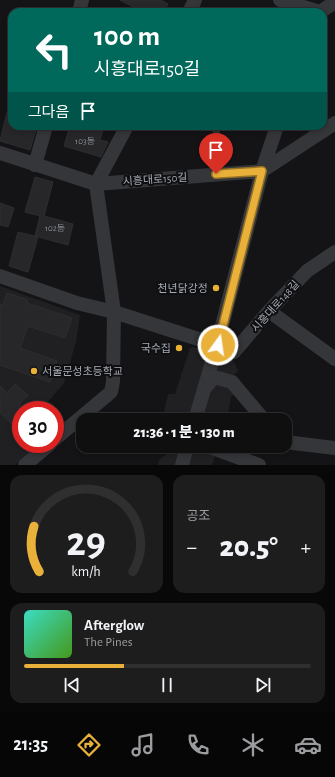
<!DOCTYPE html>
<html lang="ko">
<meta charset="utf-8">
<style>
:root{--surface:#0f0f10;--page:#1d1d1e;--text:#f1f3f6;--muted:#9b9c9f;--line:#2f2f30;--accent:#e9b139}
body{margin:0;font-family:"Alegreya Sans","Noto Sans KR",sans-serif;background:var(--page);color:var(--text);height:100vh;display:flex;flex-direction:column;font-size:15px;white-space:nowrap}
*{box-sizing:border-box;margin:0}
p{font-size:13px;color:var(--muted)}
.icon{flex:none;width:22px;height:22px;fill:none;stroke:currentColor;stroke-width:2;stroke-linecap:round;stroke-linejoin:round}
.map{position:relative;height:465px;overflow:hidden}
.panel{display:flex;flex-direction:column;gap:10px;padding:10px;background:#080809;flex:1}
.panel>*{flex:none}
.guide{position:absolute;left:8px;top:8px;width:319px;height:122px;border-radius:12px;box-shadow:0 2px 6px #0003,0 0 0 1px var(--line);background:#00695c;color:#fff;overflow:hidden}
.speed{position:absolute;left:12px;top:401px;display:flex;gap:8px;font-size:20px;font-weight:700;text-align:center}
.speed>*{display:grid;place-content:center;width:52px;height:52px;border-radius:50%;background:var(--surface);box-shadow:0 2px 6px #0003,0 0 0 1px var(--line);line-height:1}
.speed .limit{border:6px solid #d22;background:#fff;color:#111}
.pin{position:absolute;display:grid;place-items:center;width:34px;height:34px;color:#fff;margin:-41px -17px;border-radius:50% 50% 50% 0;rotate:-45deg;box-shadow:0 0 4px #0007}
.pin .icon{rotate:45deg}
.me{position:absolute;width:44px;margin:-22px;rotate:14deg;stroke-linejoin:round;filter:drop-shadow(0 0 3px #0008)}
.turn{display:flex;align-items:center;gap:14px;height:84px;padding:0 20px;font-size:18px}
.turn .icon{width:52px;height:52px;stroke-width:2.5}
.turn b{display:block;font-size:28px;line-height:34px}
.then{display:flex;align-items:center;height:38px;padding:0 20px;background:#0003;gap:8px;font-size:15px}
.big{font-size:30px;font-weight:800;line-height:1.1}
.panel .widget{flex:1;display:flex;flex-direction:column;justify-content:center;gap:6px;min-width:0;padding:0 14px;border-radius:12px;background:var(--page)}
.panel .dial{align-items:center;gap:0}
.dial svg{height:104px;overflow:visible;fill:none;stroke:var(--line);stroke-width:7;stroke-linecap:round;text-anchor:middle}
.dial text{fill:var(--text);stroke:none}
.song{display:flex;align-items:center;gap:12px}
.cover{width:48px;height:48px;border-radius:6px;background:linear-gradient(135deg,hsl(170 70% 55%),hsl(100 70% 35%))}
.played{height:4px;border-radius:2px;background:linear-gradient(90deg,var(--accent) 35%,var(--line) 35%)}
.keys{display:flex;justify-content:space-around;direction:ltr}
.heat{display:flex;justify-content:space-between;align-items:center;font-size:22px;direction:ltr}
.panel .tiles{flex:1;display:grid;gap:10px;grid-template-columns:1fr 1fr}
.widget:last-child{grid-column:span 2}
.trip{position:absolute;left:76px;top:413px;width:216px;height:40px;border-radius:12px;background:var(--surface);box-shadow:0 2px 6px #0003,0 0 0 1px var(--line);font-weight:800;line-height:40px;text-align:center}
.menu{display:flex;height:64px;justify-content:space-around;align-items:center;background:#060606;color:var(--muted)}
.menu .icon{width:28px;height:28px}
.menu .active{color:var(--accent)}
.menu b{font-size:18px;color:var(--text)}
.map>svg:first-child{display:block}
.built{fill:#202023}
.building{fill:#27272a;stroke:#2e2e32}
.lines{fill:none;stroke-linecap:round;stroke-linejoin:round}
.service{stroke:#35363a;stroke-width:7}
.minor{stroke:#35363a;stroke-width:14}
.route-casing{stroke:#977325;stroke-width:10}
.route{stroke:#e9b139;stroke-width:7}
.poi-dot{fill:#e9b139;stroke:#0f0f11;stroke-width:1.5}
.labels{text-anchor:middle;stroke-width:4;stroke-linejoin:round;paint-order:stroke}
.number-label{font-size:9px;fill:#868992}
.street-label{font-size:11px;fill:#a6abb5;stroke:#0f0f11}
.poi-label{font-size:11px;fill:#a6abb5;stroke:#0f0f11;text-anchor:end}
</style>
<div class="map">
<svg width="335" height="465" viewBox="0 0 335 465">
<rect width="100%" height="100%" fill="#141416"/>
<path class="built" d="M0,286L80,315L76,342L64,383L41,410H21V444H34L31,451L15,465H0Z
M193,347L233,359L238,371L227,381L238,389L231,397L227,420H162L168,394H175L190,348Z
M164,446H219L212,465H158L159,460L167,454V449Z"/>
<path class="building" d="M120,0H161L168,4L163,12H143Z
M9,104H12V126H37L30,150L0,141Z
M70,126L81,130L83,126H104L100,140L108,142L101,157L64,146Z
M35,177L53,182L44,216L73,224L68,245L35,236L40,216L25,212Z
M0,203L14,208L8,227L0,225Z
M18,232L38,237L28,272L9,266Z
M7,293L28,300L27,303L72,318L65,338L28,326L20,348L57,361L50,382L0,365V304L3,305Z
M15,384L28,395L19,404L21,406V433L0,413V386L7,393Z"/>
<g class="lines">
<path class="service" d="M215,126L218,140"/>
<path class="minor" d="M280,0L320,12
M79,12L82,0
M189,12L195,0
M320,12L335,2
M0,153L96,184L262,171L335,123
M35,165L46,126
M0,276L77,303L114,312L217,345L234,352L269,311L307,271L335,252
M269,311L335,359
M204,389L214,377L232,382L264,420
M195,420L217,345L262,171L277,126
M55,439L111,392L113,382L114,312L96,184L127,126
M285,442L335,448
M207,446L259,465
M25,465L50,444
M182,465L187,446"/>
</g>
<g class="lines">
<g class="route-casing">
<path id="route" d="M216,174L262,171L218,345"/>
</g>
<use href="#route" class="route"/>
</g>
<g class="poi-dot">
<circle cx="216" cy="288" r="4"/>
<circle cx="179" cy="348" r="4"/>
<circle cx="34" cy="371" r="4"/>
</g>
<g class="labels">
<g class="number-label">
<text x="85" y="144">103동</text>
<text x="55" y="231">102동</text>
</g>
<g class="street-label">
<text transform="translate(155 179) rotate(-4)" y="4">시흥대로150길</text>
<text transform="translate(275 306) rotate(-48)" y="4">시흥대로148길</text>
</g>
<g class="poi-label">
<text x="208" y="292">천년닭강정</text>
<text x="171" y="352">국수집</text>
<text x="42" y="375" text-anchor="start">서울문성초등학교</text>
</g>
</g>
</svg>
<div class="speed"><div class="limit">30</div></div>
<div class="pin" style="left:216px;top:174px;background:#d93025"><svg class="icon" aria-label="arrive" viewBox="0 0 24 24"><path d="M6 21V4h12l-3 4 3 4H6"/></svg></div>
<svg class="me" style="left:218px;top:345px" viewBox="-20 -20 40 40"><circle r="17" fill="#e9b139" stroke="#fff" stroke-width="3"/><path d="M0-11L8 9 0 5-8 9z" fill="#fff"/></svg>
<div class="trip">21:36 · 1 분 · 130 m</div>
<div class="guide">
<div class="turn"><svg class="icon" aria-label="left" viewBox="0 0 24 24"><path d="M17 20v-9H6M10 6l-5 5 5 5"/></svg><div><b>100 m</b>시흥대로150길</div></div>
<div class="then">그다음<svg class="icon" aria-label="arrive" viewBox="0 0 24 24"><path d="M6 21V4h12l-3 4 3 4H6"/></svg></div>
</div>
</div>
<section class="panel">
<div class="tiles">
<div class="widget dial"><svg viewBox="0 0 100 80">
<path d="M14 69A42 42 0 1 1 86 69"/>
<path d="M14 69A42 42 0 0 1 10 34" stroke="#e9b139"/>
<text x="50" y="56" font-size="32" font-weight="700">29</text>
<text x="50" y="72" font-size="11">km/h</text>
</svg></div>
<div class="widget"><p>공조</p>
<div class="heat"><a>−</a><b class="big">20.5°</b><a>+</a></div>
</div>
<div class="widget">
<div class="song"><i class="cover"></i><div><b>Afterglow</b><p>The Pines</p></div></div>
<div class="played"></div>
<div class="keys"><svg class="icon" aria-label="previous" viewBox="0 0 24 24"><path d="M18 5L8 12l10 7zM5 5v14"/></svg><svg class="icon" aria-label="pause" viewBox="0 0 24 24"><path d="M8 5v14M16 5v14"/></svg><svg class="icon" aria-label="next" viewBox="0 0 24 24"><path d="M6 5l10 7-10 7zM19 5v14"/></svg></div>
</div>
</div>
</section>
<nav class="menu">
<b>21:35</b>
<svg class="icon active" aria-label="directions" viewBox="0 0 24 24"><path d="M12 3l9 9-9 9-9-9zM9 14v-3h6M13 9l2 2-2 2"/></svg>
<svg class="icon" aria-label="music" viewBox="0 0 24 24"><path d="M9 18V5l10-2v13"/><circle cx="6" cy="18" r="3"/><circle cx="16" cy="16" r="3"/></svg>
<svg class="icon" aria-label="phone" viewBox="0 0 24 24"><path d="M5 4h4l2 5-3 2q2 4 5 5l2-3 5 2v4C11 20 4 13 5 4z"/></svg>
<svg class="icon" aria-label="climate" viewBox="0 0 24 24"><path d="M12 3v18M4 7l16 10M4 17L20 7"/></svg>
<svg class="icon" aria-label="car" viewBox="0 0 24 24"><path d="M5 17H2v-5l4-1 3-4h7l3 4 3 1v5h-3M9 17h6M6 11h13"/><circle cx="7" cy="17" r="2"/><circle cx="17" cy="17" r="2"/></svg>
</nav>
